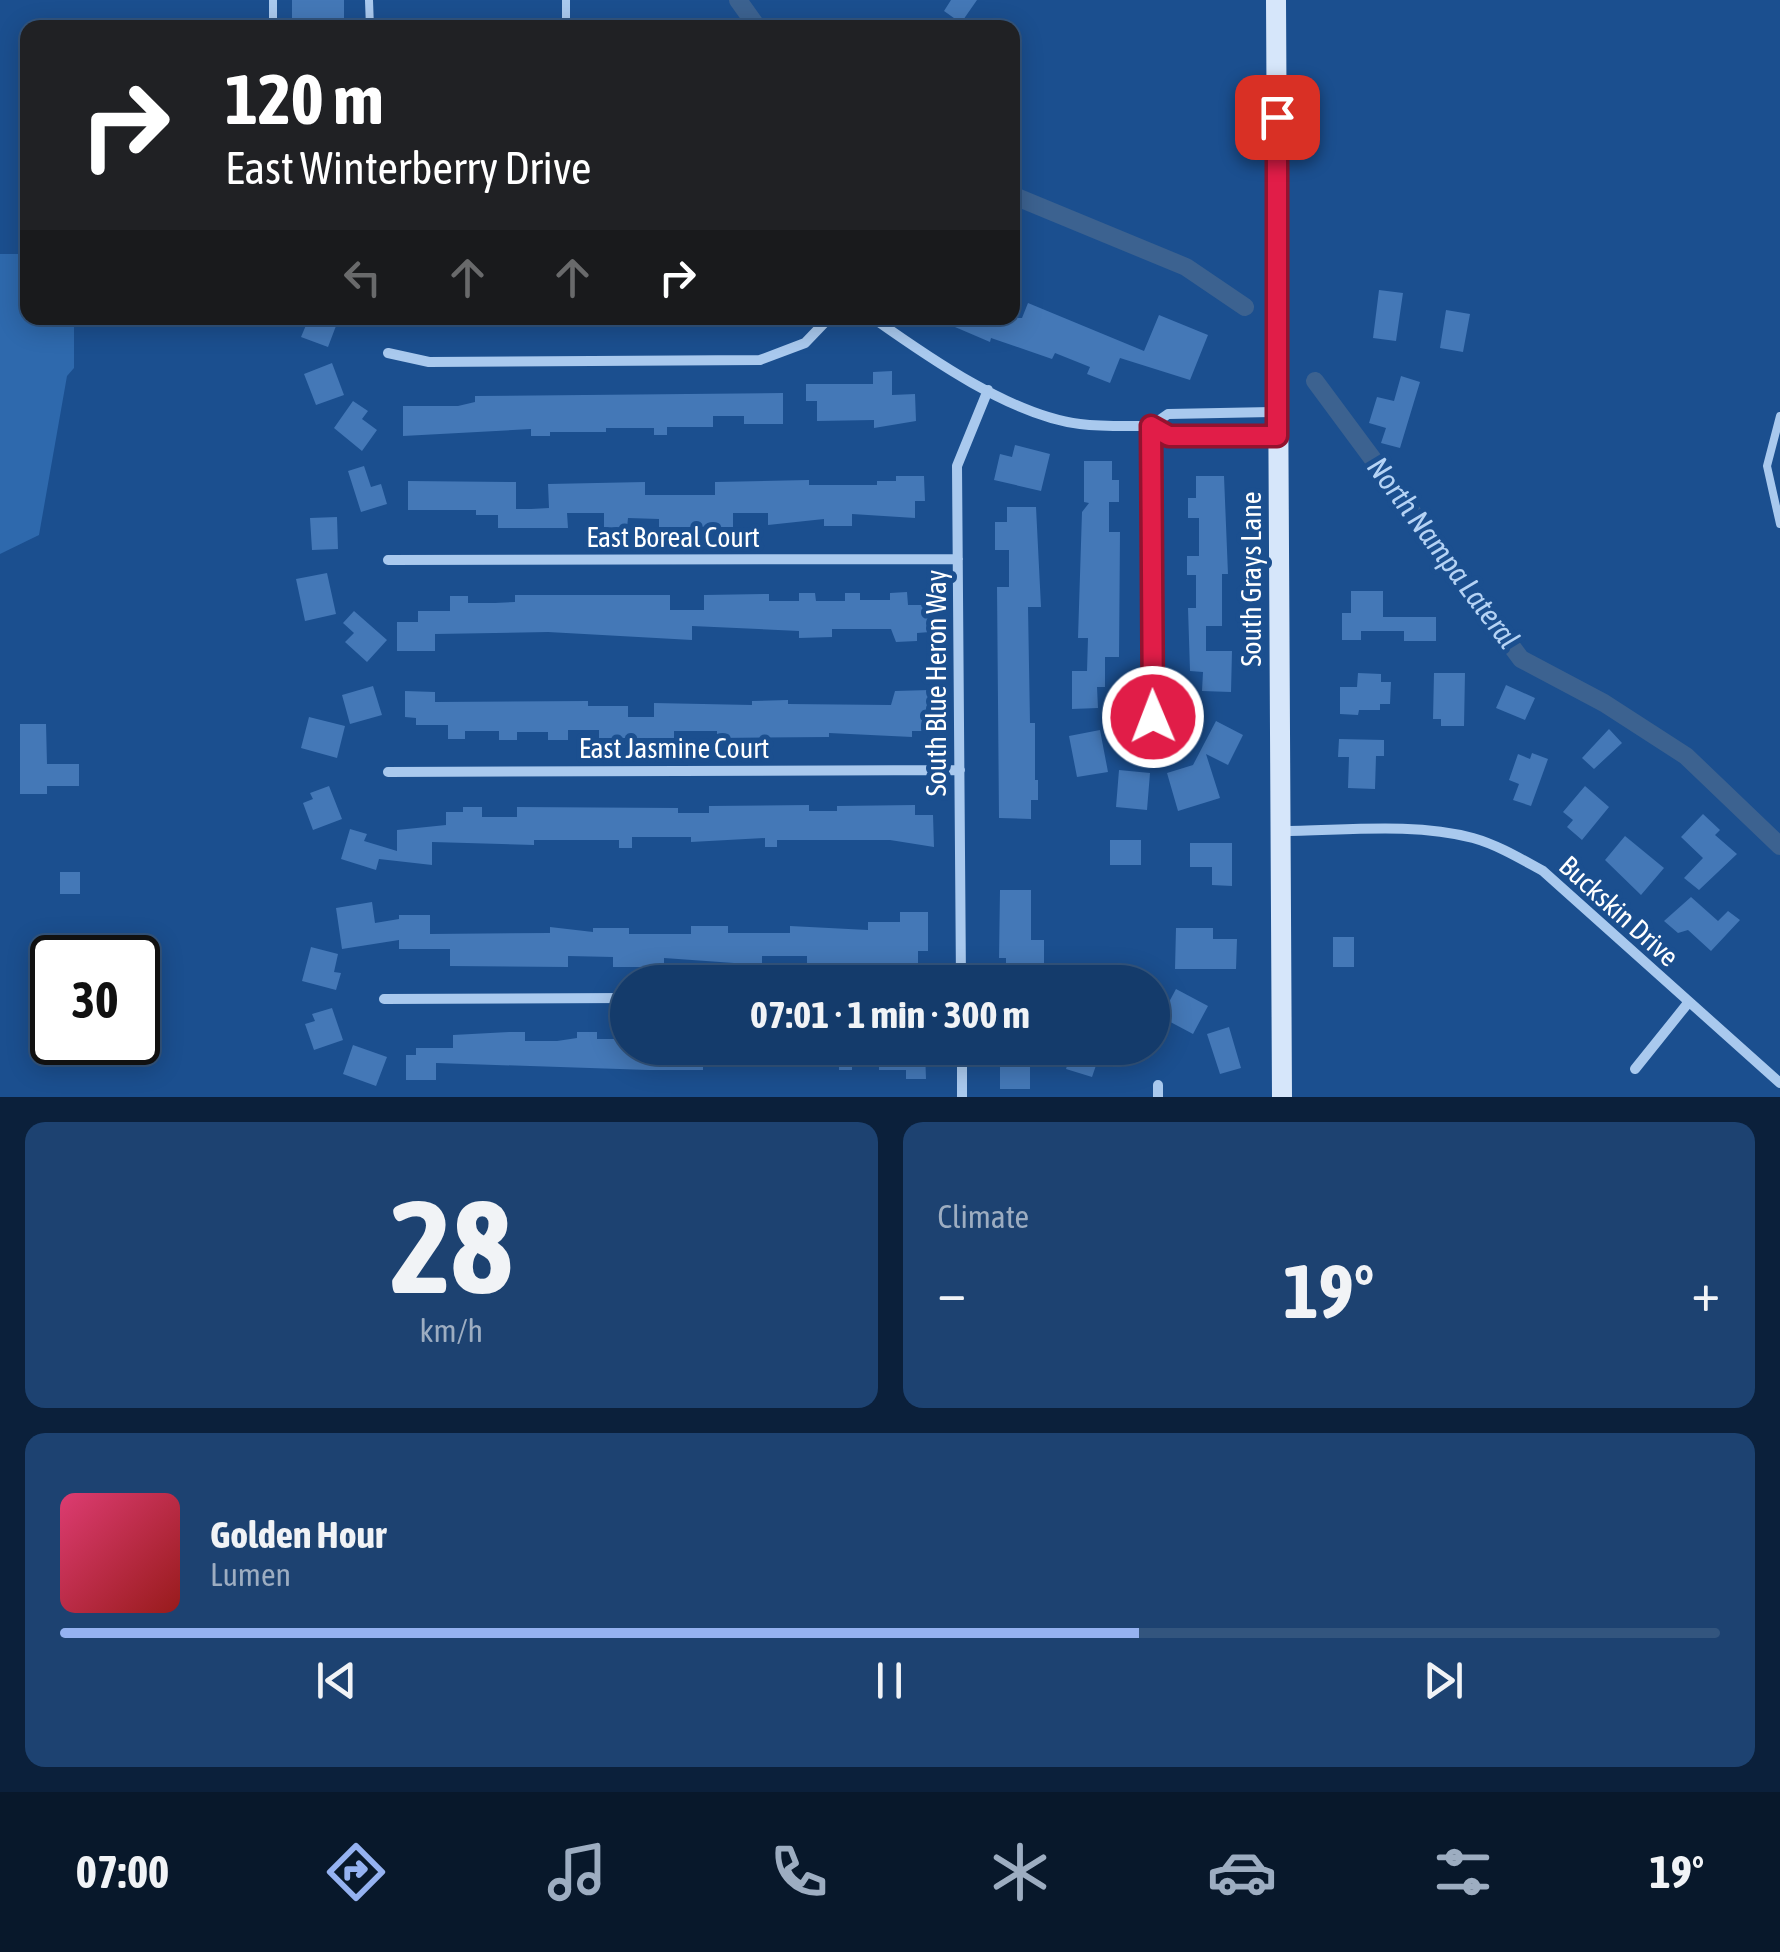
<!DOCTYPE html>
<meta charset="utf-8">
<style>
:root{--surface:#143b6b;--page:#1d4271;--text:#f1f3f6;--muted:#9dadc1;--line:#33557e;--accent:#95b2f1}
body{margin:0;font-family:"Asap Condensed",sans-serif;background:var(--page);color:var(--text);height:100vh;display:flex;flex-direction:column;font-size:38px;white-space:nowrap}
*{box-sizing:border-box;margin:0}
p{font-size:32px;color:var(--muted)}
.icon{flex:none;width:55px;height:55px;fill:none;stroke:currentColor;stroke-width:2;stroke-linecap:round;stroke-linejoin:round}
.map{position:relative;height:1097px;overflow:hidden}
.side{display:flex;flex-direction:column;gap:25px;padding:25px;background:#0b203b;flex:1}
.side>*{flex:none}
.top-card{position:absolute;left:20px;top:20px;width:1000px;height:305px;border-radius:20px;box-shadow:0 5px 25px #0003,0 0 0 2px var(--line);background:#202124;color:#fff;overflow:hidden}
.speed{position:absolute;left:30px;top:935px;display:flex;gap:20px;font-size:50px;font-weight:700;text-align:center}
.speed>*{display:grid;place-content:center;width:130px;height:130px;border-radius:50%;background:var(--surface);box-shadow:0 5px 25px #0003,0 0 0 2px var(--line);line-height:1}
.speed .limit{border:5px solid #111;border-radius:15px;background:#fff;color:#111}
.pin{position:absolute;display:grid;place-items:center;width:85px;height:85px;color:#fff;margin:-42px;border-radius:20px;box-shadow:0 5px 15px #0006}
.me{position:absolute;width:110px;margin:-55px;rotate:359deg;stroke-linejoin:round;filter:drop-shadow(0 0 8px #0008)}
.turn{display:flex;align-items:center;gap:35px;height:210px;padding:0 40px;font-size:45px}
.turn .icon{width:130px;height:130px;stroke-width:2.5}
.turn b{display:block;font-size:70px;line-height:85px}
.lanes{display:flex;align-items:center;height:95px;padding:0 40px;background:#0003;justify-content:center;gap:50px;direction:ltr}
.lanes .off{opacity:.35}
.big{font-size:75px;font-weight:700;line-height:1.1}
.side .widget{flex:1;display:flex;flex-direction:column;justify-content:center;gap:15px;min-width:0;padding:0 35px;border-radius:20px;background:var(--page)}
.side .dial{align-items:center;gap:0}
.dial b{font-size:130px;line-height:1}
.song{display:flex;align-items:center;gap:30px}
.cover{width:120px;height:120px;border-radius:15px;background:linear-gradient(135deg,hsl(340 70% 55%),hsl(0 70% 35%))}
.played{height:10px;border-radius:5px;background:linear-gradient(90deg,var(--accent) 65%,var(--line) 65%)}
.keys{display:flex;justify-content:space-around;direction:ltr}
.heat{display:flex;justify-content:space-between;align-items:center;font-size:55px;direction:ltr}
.side .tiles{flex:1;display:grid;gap:25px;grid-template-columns:1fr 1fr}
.widget:last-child{grid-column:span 2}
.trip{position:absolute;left:610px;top:965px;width:560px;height:100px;border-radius:50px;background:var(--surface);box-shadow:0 5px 25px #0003,0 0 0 2px var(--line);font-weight:700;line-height:100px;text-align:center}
.menu{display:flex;height:160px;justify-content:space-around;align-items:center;background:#08182b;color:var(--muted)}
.menu .icon{width:70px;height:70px}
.menu .active{color:var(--accent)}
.menu b{font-size:45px;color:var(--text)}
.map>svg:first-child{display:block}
.green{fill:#2e69ad}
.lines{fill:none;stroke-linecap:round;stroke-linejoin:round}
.canal{stroke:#3c6290;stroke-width:18}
.building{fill:#4478b7}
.lane{stroke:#a9c9ee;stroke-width:8}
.street{stroke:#a9c9ee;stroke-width:10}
.secondary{stroke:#d6e6fa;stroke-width:20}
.route-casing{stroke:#92132f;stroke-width:25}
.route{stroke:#e11d48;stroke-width:18}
.labels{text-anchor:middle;stroke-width:10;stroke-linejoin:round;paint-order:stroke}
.street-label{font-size:28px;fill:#fff;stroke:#1b4f8f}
.water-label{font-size:30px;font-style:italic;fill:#b5d3f5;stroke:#1b4f8f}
</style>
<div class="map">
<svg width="1780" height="1097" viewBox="0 0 1780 1097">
<rect width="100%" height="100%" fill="#1b4f8f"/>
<path class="green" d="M0,254H27L28,318H74V368L67,376L39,535L0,554Z"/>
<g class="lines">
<path class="canal" d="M738,0L758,28
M1012,195L1186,267L1245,307
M1315,381L1521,659L1604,703L1686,756L1780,846"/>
</g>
<path class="building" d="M292,0H344V28H292Z
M951,0H977L961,23L944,11Z
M1379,290L1403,293L1396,341L1373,338Z
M1028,303L1144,351L1159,315L1208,335L1190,380L1120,358L1110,383L1087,374L1090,367L1055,353L1052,359L991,338L990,342L934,318H1022Z
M1446,310L1470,314L1463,352L1440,348Z
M309,318H339L328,347L301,337Z
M332,363L344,395L316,405L304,374Z
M892,371V395L915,394L916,421L874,428V420L817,421V401H806V384H873V372Z
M1401,376L1420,382L1400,448L1381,443L1386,428L1369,423L1377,397L1394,401Z
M783,393V424H744V416H713V427H667V435H654V428H606V432H550V436H531V429L403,436V406H458L475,402V396Z
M353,401L368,411L362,419L377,430L362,451L334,428Z
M1015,445L1050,454L1041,491L994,480L1000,454L1012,457Z
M1084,461H1112V480H1119V502H1109V532H1120L1119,657H1105V687H1097L1098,708L1072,709V671H1087L1088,638H1078L1082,512L1089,503L1084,502Z
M364,466L371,487L381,484L387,504L361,512L348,471Z
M896,476H924L925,501H915V518L852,514V526H824V519L768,525V513H733V527H659V519L628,518L627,528L604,527V513H567L568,528H498V515H476V510H408V481L516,482V509H531L549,508L548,484L645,482V495H715V482L809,480V485H877V481H896Z
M1196,476H1224L1228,574H1222V626H1206V651H1232L1231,692L1202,691L1203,672L1190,671L1188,608H1196V575H1187V556H1199V518H1188V498H1196Z
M1007,507H1036L1041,607H1028L1030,723H1035V780H1038V800H1031V819L999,818L997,587H1009V550H995V522H1007Z
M337,517L338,549L312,550L310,518Z
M327,573L336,614L305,621L296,579Z
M1351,591H1383V617H1436V641H1404V631H1361V640H1342V613H1351Z
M907,592L908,605H930V632L917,633V641L896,642L891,629H832V637L799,638V631L692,626V640L548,632L435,634V651H397V622H418V611H450V596H468V603H495L515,602V595H670V610H704V595L769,594V601H799V593H815L816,601H845V593H860V600H890V593Z
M354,611L387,640L367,662L345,642L354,633L343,623Z
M1358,673L1381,674V682H1391L1390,704H1380V710H1359L1358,715L1340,714V687H1357Z
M1434,673H1465L1464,726H1441V719H1433Z
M1506,685L1535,698L1525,720L1496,708Z
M373,686L382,715L350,724L342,695Z
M930,690V731H912V737L829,733V737L717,738V731H674V738H599V730H568V740H548V732H517V740H499V731H465V739H448V725H416V718L405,717V691L435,692V702L588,701V706H628V717H654V703L752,705V701L788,700V704L891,705L895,691Z
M309,717L345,726L337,758L301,748Z
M1216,721L1243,735L1228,765L1206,754L1220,798L1178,811L1167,773L1193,765Z
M20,724H46L47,764H79V786H47V794H20Z
M1609,729L1622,743L1594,769L1582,758Z
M1100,730L1108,772L1077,777L1069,736Z
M1339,739L1384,740V756H1376L1375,789L1348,788L1349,757H1338Z
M1532,753L1548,759L1531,806L1513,800L1519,784L1509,780L1518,754L1530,759Z
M1119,770L1150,773L1147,810L1116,807Z
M329,786L342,819L313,830L303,803L313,799L310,793Z
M1585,786L1609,807L1582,840L1567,827L1573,820L1563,812Z
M809,805V811H837V806L915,805V815H933L934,847L890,840H777V847H765V838L691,842V837H632V848H619V840H534V845L432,842V865L379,859L376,870L341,859L350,829L367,834L364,841L397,851V830L446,825V812H463V807H482V817H517V807L678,808V813H709V806Z
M1703,814L1720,830L1715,835L1737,854L1699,890L1684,878L1703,858L1681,837Z
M1625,836L1664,868L1641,895L1605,860Z
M1110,840H1141V865H1110Z
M1190,843H1232V886L1212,885V867H1190Z
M60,872H80V894H60Z
M1000,890H1031V940H1044V975H1006V958H999Z
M1691,897L1718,921L1728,911L1740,920L1711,951L1688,930L1678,933L1664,921Z
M372,902L375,923L399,919V915H430V934L550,933V927L593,932V928H629V934H691V926H728V933H790V926L868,930V922H900V912H928V951H918V963H807V956H762V965L664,958V967H613V957L568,956V967L450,966V949H399V940L342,949L336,908Z
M1176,928H1213V939H1237L1236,969H1175Z
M1333,937H1354V967H1333Z
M311,947L338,954L334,972L341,973L336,990L302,981Z
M1176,989L1208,1006L1193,1034L1161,1017Z
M332,1008L343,1040L314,1050L305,1024L315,1021L312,1014Z
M1229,1027L1241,1068L1220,1074L1207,1034Z
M509,1032H525V1041H557L577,1038V1032H597V1039H628V1048H852V1070H839V1062H805V1067L703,1064V1070H649L436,1063V1080H406V1055H416V1048H453V1035Z
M353,1045L387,1057L376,1086L343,1074Z
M879,1048L925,1051L926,1079H906V1070H879Z
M1000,1048H1021V1055H1030V1089H1000Z
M1073,1048H1102L1092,1077L1066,1069Z"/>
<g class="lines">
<path class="lane" d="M273,0V28
M369,0L370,28
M566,0V28
M566,26L706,28
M1780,416L1767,466L1780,524"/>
<path class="street" d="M873,318C928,357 1012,416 1080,424C1104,427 1127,426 1151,426L1153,717
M388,353L429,362L760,360L805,343L829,318
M1277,435L1169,437L1151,426L1168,414L1277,412
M388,560L958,559
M388,772L960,770
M1280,831C1342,831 1412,822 1473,838C1498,845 1521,859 1543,871L1780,1083
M961,982L957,466L988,390
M384,999L628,998
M962,1048V1097
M1635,1069L1688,1003
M1158,1085V1097"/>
<path class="secondary" d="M1276,0L1282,1097"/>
</g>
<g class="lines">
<g class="route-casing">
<path id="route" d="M1153,717L1151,426L1169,436H1277V117"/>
</g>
<use href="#route" class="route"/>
</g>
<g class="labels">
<g class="street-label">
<text x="673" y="547">East Boreal Court</text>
<text transform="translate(1251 579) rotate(-90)" y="10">South Grays Lane</text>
<text transform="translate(936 683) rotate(-90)" y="10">South Blue Heron Way</text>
<text x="674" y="758">East Jasmine Court</text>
<text transform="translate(1619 911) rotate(42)" y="10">Buckskin Drive</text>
</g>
<g class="water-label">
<text transform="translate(1443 553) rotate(53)" y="10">North Nampa Lateral</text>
</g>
</g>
</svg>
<div class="speed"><div class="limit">30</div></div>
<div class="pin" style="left:1277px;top:117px;background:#d93025"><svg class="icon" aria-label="arrive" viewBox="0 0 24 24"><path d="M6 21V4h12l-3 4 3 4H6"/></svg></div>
<svg class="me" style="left:1153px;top:717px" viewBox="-20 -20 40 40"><circle r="17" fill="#e11d48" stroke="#fff" stroke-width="3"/><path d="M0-11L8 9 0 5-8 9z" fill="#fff"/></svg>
<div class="trip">07:01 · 1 min · 300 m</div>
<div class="top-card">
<div class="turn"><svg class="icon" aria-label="right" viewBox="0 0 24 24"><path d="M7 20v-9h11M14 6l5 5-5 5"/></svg><div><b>120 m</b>East Winterberry Drive</div></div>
<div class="lanes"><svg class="icon off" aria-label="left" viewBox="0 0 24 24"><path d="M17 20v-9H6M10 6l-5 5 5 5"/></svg><svg class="icon off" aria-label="ahead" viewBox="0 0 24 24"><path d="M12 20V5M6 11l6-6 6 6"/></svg><svg class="icon off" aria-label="ahead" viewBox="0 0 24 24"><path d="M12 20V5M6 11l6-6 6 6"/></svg><svg class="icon" aria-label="right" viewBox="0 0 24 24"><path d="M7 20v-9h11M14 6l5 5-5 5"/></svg></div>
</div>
</div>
<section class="side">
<div class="tiles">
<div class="widget dial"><b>28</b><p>km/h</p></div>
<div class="widget"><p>Climate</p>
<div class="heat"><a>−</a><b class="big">19°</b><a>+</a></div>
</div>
<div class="widget">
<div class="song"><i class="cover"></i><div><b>Golden Hour</b><p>Lumen</p></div></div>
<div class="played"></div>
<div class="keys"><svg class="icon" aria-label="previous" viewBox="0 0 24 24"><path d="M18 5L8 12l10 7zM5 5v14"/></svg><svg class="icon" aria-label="pause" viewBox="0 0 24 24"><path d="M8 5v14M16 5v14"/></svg><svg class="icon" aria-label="next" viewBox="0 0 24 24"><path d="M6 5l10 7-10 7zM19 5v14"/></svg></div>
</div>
</div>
</section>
<nav class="menu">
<b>07:00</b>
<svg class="icon active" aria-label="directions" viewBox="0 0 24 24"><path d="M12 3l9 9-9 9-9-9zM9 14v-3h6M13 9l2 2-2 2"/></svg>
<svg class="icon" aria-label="music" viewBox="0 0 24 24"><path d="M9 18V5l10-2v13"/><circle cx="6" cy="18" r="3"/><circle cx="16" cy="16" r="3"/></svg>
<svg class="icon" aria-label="phone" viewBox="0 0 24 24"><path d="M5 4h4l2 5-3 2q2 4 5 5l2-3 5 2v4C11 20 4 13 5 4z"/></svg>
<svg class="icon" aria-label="climate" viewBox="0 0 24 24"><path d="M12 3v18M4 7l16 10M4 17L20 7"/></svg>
<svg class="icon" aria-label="car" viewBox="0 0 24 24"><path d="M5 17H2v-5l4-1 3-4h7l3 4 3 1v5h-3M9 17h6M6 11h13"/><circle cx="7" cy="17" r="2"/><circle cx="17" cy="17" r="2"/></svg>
<svg class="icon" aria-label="filters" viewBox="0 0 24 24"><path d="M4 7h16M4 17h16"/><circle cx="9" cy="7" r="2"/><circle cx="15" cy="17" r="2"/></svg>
<b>19°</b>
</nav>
